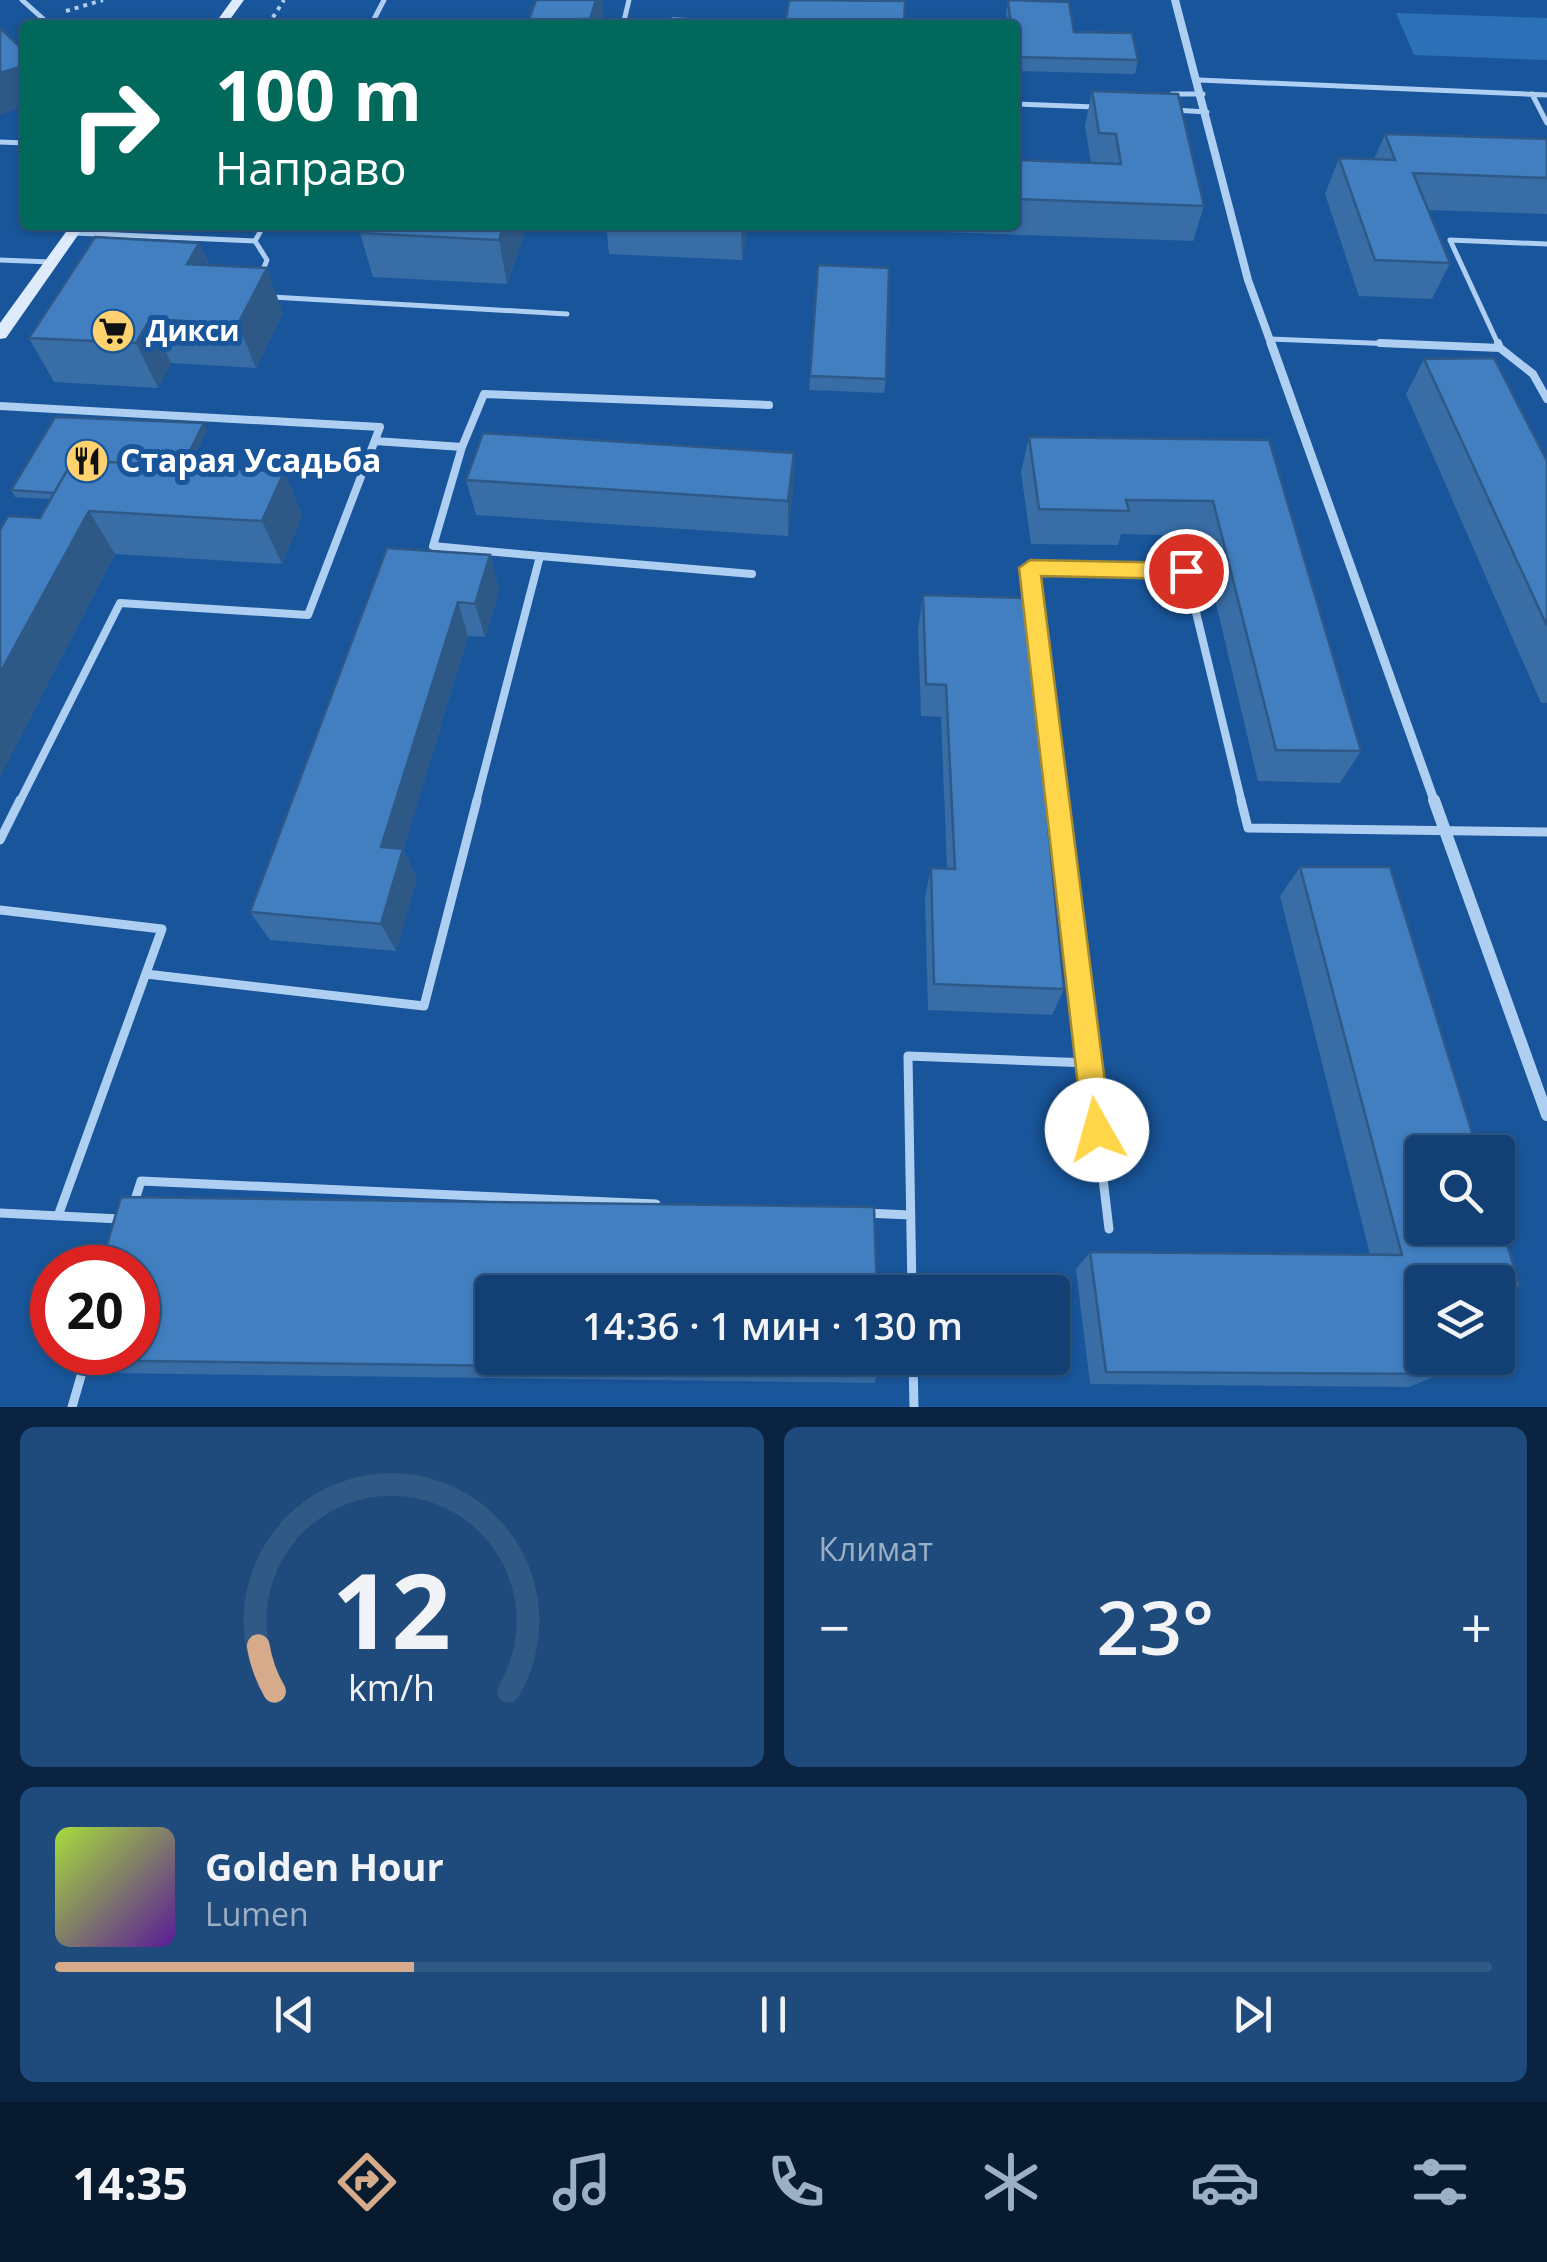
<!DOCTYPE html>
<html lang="ru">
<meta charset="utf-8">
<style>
:root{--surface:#124074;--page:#1f4b7c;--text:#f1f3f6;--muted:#9cafc5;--line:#315986;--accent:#d6ab8b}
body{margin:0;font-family:"Open Sans",sans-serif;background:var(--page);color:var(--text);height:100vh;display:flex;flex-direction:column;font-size:38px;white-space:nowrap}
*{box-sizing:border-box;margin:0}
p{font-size:32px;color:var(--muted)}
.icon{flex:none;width:55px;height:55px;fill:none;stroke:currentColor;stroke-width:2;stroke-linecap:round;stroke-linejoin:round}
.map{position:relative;height:1407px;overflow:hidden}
.sheet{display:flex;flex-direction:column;gap:20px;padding:20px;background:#0a2340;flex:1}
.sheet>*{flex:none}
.guide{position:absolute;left:20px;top:20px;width:1000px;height:210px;border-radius:10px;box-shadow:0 2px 8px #0004,0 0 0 2px var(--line);background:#00695c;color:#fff;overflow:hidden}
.fabs{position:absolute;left:1405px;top:1135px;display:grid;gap:20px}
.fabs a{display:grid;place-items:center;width:110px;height:110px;border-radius:10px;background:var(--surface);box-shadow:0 2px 8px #0004,0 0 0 2px var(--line);font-size:50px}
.speed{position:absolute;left:30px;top:1245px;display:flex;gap:20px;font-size:50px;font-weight:700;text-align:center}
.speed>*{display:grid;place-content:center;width:130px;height:130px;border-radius:50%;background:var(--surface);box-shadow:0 2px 8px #0004,0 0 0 2px var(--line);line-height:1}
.speed .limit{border:15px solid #d22;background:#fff;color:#111}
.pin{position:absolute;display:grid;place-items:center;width:85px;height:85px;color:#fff;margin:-42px;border:5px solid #fff;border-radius:50%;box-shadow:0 2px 10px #0007}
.me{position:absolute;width:110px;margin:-55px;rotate:353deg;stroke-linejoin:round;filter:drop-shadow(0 0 8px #0008)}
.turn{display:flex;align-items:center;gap:35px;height:210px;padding:0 30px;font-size:45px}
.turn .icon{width:130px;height:130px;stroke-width:2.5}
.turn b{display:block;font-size:70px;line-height:85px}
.big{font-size:75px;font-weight:600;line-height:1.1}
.sheet .tile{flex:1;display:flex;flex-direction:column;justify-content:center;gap:15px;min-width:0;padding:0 35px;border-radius:15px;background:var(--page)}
.sheet .dial{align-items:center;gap:0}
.dial svg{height:260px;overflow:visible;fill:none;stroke:var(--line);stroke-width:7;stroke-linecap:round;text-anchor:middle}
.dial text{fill:var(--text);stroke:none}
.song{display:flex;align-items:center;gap:30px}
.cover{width:120px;height:120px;border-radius:15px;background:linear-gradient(135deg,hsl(80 70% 55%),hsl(270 70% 35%))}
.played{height:10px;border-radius:5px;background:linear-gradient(90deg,var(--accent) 25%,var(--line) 25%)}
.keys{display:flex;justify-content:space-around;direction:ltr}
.heat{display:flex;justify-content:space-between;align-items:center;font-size:55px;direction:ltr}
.sheet .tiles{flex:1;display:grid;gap:20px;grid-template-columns:1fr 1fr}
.tile:last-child{grid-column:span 2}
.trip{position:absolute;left:475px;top:1275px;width:595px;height:100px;border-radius:10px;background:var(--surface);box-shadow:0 2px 8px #0004,0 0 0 2px var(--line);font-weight:600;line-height:100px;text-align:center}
.menu{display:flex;height:160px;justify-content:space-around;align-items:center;background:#071a2e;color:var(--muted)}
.menu .icon{width:70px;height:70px}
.menu .active{color:var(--accent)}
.menu b{font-size:45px;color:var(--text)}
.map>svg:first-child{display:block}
.green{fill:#2c70b8}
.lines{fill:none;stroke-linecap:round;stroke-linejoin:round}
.path{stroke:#aecff2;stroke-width:4;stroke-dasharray:4 5;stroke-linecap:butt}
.lane-far2{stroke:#aecff2;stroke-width:5}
.lane-far1{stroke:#aecff2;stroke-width:8}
.lane{stroke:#aecff2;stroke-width:9}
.street-far2{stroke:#aecff2;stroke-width:8}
.street-far1{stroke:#aecff2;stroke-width:9}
.street{stroke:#aecff2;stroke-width:12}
.secondary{fill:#ddebfc;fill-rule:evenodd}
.wall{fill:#386da6}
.shaded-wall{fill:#2e5987}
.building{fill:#417fc1;stroke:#2e5987;stroke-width:2.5}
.route{fill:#ffd54a;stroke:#a68a30;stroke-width:2.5}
.labels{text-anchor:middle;stroke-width:10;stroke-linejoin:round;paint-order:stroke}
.far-poi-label{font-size:28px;font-weight:bold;fill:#fff;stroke:#18559a;text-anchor:start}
.poi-label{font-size:32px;font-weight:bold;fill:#fff;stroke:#18559a;text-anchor:start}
</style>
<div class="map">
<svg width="1547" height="1407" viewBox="0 0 1547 1407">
<rect width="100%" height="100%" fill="#18559a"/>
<path class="green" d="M1396,13L1547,18V60L1414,55Z"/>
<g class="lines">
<path class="path" d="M66,11L103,0
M268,25L284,0"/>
<path class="lane-far2" d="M22,0L50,25
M673,20L793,24
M371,25L384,0
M623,25L629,0
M1199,80L1547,95
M1172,94H1203
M1532,94L1547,123
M1015,104L1095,107
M1174,110L1207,112
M0,142L25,143
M74,233L255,241L264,225
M255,241L267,260L260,277
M0,260L51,262
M272,297L567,314
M1269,339L1445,346
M1499,346L1450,240L1547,244"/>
<path class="lane-far1" d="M1380,343L1500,348L1498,343
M1500,348L1533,374L1547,399
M0,406L380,427L308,615L120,603L19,803
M375,441L462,447L433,546L540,556
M462,447L484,394L769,405
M476,803L540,556L752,574
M1058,803L1030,568L1186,571L1242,803"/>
<path class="lane" d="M1058,800L1109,1229
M1241,800L1248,828L1547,832
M0,840L20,800
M0,910L162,929L58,1216
M146,974L424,1006L477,800
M133,1206L141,1181L656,1204
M0,1213L120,1219
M865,1213L910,1215
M912,1292L908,1056L1089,1063
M913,1358L914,1407
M72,1407L88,1352"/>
<path class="street-far2" d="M1175,0L1248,280L1272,346"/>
<path class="street-far1" d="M1271,343L1435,803"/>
<path class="street" d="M1434,800L1547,1115"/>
<path class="secondary" d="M232,0H244L226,25H214Z
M71,225H85L6,338L0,339V323Z"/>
</g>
<path class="wall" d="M536,0L604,21L603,25H527Z
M1008,0L1138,60L1135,74L1015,71V25H1008L1006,14Z
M1092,91L1204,206L1193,241L887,230V225H1015V160L1091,163L1085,126Z
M1385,134L1547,139V214L1428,210L1450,263L1432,299L1359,296L1325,194L1339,158L1374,159Z
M363,225H522L524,235L507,284L373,277L360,233Z
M606,225H748L742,260L609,254Z
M199,243L209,265L283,313L256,368L171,363L158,388L54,382L29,338Z
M1424,359L1547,461V703H1541L1406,394Z
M810,376L886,379L884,393L809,390Z
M204,423L207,430L189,466L284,472L302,515L282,564L115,554L0,776V530L40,518L50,499L15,497L11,490Z
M1029,437L1269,440L1361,751L1340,783L1258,781L1200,536L1121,534L1118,545L1031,544L1021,472Z
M794,453L793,488L788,536L476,515L466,480Z
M490,555L499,590L485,637L468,636L403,850L417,878L396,951L270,940L250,912Z
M923,595L1064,989L1052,1015L928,1010L925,897L931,868L947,869L941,717L921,716L918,629Z
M1300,867L1520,1287L1498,1298V1282H1422V1302L1441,1374L1409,1387L1090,1384L1076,1269L1090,1252L1370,1254L1280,896Z
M72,1360L879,1371L874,1383L105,1373Z"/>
<path class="shaded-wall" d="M591,0H602L604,21L603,25H591Z
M25,65V106L0,115V73Z
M504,225H522L524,235L507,284L499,240Z
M741,225H748L742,260Z
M199,243L218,287L187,264Z
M267,268L283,313L256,368L238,324Z
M150,319L171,363L158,388L136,343Z
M204,423L207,430L168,508L164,501Z
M794,453L793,488L788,536V501Z
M284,472L302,515L282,564L262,521Z
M89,511L115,554L0,776V673Z
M490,555L499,590L485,637L475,604Z
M458,602L468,636L403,850L417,878L396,951L381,924V847Z"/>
<path class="building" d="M536,0H596L590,19H579L577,25H527Z
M789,0L905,1L904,25H785Z
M1008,0L1069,2L1074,32L1132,33L1138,60L1015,57V25H1011Z
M251,22L322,24L249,25Z
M0,28L25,52V65L0,73Z
M1092,91L1178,94L1204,206L1015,199V160L1121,164L1116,134L1099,133Z
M1385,134L1547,139V178L1413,173L1450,263L1375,260L1339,158L1395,160Z
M363,225H504L499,240L360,233Z
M95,237L199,243L187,264L267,268L238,324L150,319L136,343L29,338Z
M818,265L889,268L886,379L810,376Z
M1494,358L1547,461V626L1424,359Z
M55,417L204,423L182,466L73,460L54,493L11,490Z
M483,433L794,453L788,501L466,480Z
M1029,437L1269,440L1361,751L1276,750L1213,501L1126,500L1129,511L1039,509Z
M73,460L284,472L262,521L89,511L0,673V530L8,516L40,518Z
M387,548L490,555L475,604L458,602L381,847L403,849L381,924L250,912Z
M923,595L1026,598L1064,989L934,984L931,868L955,869L946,685L926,684Z
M1300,867H1390L1478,1152H1422V1228H1498V1214L1520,1287H1498V1282H1422V1286H1417L1422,1305V1358H1436L1441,1374L1106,1372L1090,1252L1402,1255Z
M121,1197L874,1207L877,1292H492V1358H879V1371L72,1360L74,1352H138V1268H100Z"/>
<path class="route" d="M1030,560L1186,563L1197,571L1186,579L1041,576L1111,1130L1107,1139L1097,1144L1087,1139L1083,1130L1019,568Z"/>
<defs>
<g id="supermarket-disc" transform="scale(2.25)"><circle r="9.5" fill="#ffd16f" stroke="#18559a"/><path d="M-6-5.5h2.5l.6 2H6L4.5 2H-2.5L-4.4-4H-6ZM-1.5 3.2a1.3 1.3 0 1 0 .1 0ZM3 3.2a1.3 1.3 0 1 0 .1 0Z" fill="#111"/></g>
<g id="restaurant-disc" transform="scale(2.25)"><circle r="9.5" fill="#ffd16f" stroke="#18559a"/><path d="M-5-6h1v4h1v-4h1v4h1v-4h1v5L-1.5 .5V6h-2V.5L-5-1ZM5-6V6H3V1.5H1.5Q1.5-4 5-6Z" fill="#111"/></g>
</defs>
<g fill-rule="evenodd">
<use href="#supermarket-disc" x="113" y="331"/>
<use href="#restaurant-disc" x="87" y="461"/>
</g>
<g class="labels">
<g class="far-poi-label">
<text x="146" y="341">Дикси</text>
</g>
<g class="poi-label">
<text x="120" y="472">Старая Усадьба</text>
</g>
</g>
</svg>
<div class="fabs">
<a><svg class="icon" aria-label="search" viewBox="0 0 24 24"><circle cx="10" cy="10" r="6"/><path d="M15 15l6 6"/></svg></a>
<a><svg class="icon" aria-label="layers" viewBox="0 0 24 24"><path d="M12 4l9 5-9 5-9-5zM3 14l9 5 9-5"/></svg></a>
</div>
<div class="speed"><div class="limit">20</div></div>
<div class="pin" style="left:1186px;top:571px;background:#d93025"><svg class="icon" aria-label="arrive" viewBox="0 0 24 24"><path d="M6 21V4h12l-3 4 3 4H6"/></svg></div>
<svg class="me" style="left:1097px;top:1130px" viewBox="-20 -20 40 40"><circle r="19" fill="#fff"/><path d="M0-13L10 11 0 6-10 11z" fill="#ffd54a"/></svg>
<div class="trip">14:36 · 1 мин · 130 m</div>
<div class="guide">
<div class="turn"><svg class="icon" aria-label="right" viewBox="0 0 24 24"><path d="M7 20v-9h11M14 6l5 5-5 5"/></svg><div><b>100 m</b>Направо</div></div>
</div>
</div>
<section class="sheet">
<div class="tiles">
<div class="tile dial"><svg viewBox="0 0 100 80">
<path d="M14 69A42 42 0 1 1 86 69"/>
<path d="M14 69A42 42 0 0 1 9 55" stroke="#d6ab8b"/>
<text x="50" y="56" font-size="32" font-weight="700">12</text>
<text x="50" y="72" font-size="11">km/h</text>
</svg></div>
<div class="tile"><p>Климат</p>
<div class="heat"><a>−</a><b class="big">23°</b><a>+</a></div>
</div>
<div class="tile">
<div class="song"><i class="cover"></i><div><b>Golden Hour</b><p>Lumen</p></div></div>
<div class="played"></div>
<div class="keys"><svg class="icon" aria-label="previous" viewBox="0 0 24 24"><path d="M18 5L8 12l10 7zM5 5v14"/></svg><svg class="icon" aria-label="pause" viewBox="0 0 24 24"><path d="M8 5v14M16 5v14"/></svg><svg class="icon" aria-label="next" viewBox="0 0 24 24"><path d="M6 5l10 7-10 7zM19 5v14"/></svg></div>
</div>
</div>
</section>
<nav class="menu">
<b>14:35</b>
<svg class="icon active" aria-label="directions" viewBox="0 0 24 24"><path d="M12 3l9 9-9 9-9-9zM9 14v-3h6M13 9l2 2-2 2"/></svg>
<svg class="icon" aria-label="music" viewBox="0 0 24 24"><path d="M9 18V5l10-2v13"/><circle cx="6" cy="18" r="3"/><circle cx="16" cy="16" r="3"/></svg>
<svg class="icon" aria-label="phone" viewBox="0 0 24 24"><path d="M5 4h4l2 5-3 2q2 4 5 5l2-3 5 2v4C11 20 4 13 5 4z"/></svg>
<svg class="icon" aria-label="climate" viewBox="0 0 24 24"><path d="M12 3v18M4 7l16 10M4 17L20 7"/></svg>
<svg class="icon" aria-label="car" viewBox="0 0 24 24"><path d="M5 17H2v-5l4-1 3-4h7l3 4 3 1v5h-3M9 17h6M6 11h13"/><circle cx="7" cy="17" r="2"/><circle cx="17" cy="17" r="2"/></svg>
<svg class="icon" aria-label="filters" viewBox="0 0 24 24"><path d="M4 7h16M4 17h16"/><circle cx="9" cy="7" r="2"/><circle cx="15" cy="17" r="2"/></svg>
</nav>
